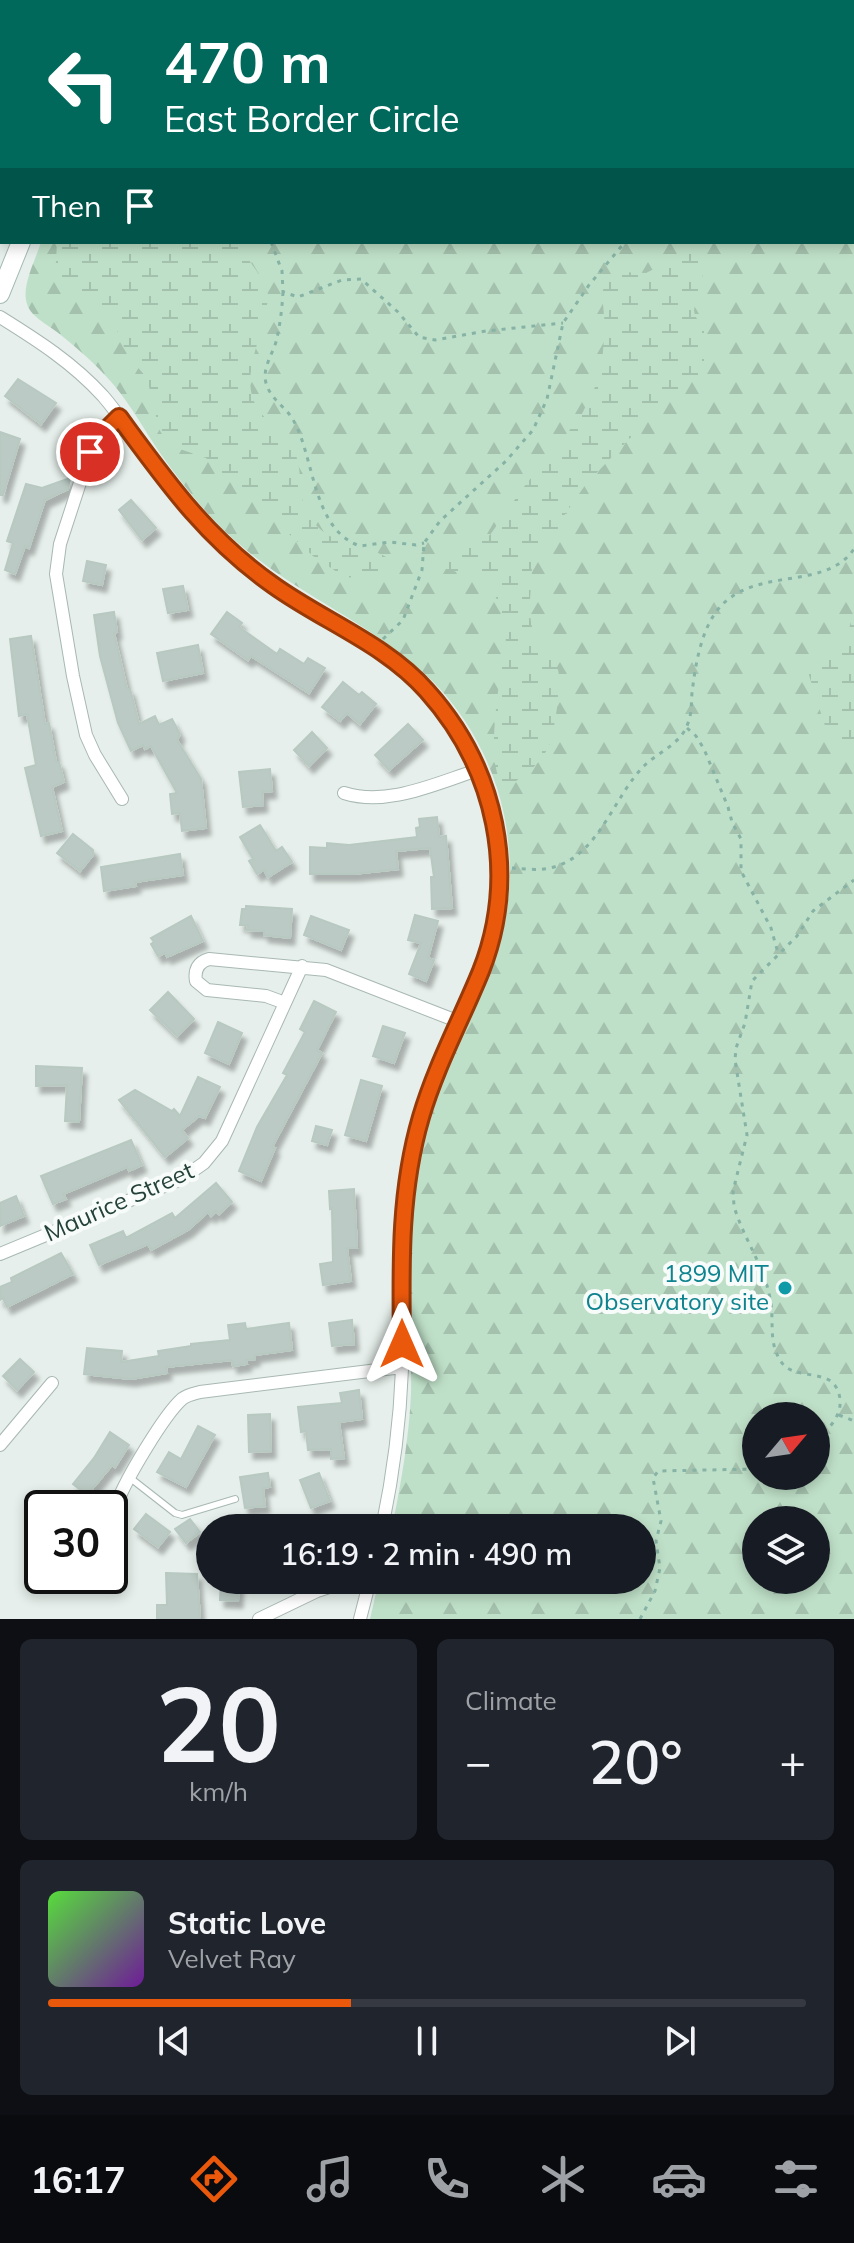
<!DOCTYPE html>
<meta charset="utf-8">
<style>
:root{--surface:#171b24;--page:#20242c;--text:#f1f3f6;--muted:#9ea1a6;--line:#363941;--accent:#ea580c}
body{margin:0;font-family:Mulish,sans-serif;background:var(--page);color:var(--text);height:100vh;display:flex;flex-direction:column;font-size:30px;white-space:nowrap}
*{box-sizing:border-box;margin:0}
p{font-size:26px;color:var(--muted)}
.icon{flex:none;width:44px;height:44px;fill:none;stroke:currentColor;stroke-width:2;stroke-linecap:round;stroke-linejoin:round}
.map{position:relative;height:1619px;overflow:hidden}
.details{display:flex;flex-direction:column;gap:20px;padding:20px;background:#0d0f14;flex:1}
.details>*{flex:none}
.guide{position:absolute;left:0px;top:0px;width:854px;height:244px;box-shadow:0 4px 12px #0003;background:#00695c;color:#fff;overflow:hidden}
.needle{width:52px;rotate:61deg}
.buttons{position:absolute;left:742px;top:1402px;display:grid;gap:16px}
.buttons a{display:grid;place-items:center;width:88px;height:88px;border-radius:50%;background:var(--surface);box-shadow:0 4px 12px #0003;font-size:40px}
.speed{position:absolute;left:24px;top:1490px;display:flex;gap:16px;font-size:40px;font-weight:700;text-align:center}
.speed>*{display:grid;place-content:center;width:104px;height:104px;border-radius:50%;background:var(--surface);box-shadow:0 4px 12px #0003;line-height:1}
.speed .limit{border:4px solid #111;border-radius:12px;background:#fff;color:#111}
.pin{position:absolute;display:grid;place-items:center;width:68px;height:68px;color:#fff;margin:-34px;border:4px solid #fff;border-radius:50%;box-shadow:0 2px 8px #0007}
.me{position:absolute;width:88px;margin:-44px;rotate:0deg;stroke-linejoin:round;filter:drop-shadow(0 0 6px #0008)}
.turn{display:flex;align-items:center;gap:28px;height:168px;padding:0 32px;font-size:36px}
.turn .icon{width:104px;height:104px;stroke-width:2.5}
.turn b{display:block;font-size:56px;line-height:68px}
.then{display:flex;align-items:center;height:76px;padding:0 32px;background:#0003;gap:16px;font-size:30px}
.big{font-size:60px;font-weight:600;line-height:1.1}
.details .card{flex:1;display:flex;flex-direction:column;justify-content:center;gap:12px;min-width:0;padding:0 28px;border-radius:12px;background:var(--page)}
.details .dial{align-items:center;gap:0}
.dial b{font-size:104px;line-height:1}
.song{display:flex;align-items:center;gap:24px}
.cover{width:96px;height:96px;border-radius:12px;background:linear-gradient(135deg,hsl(110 70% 55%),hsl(280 70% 35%))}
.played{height:8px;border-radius:4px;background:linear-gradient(90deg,var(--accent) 40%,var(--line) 40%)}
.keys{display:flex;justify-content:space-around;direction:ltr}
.heat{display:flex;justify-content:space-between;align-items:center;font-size:44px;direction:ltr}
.details .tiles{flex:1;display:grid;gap:20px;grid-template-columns:1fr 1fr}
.card:last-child{grid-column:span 2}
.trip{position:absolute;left:196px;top:1514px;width:460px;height:80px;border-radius:40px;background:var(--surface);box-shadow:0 4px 12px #0003;font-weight:600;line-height:80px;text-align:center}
.dock{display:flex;height:128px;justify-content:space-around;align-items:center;background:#090b0e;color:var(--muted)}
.dock .icon{width:56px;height:56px}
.dock .active{color:var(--accent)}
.dock b{font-size:36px;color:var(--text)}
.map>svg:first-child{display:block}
.forest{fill:url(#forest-firs);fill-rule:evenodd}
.wetland{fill:url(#wetland-marsh)}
.building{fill:#bbcac4;stroke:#b8c9c2;stroke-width:2;filter:url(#shadow)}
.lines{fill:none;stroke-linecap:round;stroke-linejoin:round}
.lane-casing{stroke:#a8b8b2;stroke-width:8}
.street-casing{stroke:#a8b8b2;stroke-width:14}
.secondary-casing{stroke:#a4bbb3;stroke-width:20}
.path{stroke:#86b3a5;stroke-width:3;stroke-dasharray:4 6;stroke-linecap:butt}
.lane{stroke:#fff;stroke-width:6}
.street{stroke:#fff;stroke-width:12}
.secondary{stroke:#fff;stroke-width:18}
.route-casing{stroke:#983908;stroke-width:20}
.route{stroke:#ea580c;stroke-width:14}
.culture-dot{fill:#0f9aa8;stroke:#f7fbf9;stroke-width:3}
.labels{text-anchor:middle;stroke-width:8;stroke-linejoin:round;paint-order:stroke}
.street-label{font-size:24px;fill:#24423a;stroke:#f7fbf9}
.culture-label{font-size:24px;fill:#0d838f;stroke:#f7fbf9;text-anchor:end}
</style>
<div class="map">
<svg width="854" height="1619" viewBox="0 0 854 1619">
<defs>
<pattern id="forest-firs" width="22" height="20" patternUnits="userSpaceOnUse" patternTransform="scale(2)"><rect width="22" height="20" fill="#bfe0c8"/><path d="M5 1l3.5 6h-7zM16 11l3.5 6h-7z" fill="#a4c1ad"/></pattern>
<pattern id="wetland-marsh" width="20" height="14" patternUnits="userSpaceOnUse" patternTransform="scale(2)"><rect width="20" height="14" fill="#bfe0c8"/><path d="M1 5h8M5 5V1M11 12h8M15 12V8" fill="none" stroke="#a4c1ad"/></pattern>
<filter id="shadow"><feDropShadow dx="4.5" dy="7" stdDeviation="2" flood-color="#0004"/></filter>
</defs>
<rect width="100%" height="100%" fill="#e6efeb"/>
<path class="forest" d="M121,0H854V1619H370L379,1580H642V1528H392C401,1483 409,1439 411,1393C412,1340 407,1286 409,1233C410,1213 414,1193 416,1173C420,1146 430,1103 441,1078C458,1038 481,1001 495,960C522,878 512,793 465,721C412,639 317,609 245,549C212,522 184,487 160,453C144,430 131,405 113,384C96,364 77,348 57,332C49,326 40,321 33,314C29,310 27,305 26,300C23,282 36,259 41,242H852V2H120ZM756,1416H816V1476H756ZM756,1520H816V1580H756Z"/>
<path class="wetland" d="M57,242L236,243C246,258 264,276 268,295C269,300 266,307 265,313C261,338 247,364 251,391C256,421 287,430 296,455C305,482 293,504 319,528C340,548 368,544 391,560L390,566L375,574L346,578L313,556L206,458L174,447L166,441L159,429L147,378L128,356L113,321L87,306L78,294L59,285L55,279Z
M699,246L707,257L694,310L695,316L704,328V370L627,441L586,484L565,514L549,547L532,565C532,584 528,604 531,622C534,642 551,652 558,670C562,683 554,739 547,750C538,765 522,780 505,786C483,772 500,672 506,647C506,624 500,590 478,577C466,570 452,574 441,566L439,560L449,545L467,544L490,535L523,488L581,416L595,387L602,363L605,327L602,293L606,282L619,272L646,273L666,263L681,250Z
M854,610V746L838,747L825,740L826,729L807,669C813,659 818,659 827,653C845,643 850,629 854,610Z"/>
<path class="building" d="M18,379L56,403L41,424L5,396Z
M0,432L20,439L3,495H0Z
M70,478L68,489L45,500L29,548L25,546L15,574L5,570L13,543L7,541L26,484L42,488Z
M131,500L156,528L142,540L119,510Z
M87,561L106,565L102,585L83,581Z
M183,586L188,610L168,613L163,589Z
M114,612L117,632L114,633L127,689H130L139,724L155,716L159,725L172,719L180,734L177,740L201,779L206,828L182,831L180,813L172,814L170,794L177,793L151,746L145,749L143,745L131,751L118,723L100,656L94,615Z
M227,612L242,623L239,627L277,654L280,649L304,664L308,658L325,668L309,693L251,656L248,660L211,634Z
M31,636L45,724L49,723L56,762H59L64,782L52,787L62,831L41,836L25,768L36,765L27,714L19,716L10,639Z
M198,645L203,673L163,681L157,653Z
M343,682L359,695L362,692L376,704L360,724L347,713L340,721L322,707Z
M408,724L423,740L389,770L375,755Z
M312,732L327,748L309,766L294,750Z
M270,769L272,791L262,792L263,805L243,807L239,772Z
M437,817L439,837L446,836L452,908L432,909L431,877H434L430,848L396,851L398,869L353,874H310V847L327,848V843L349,845L417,837L416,828L420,827L419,819Z
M260,825L276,851L282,847L292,862L268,877L264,870L257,874L249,861L253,859L240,837Z
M73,834L93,850V855L80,871L57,853Z
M180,854L183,875L135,882L136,886L104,891L101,867Z
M246,906L292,909L290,938L264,935V931L247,930L248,925H240L242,909H246Z
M415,915L438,921L428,958L434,960L426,981L409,974L421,943L408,940Z
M191,916L203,941L167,957L165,953L158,956L151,944L154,942L151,938Z
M311,916L349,930L341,950L304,935Z
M168,992L194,1019L177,1036L150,1010Z
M314,1001L336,1012L317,1050L322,1053L272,1147L275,1148L261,1181L239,1171L257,1127L287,1075L283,1073L305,1032L300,1029Z
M218,1022L242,1033L229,1064L205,1053Z
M383,1026L405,1033L394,1063L373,1056Z
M36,1066L82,1068L79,1122L65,1121L67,1085L36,1086Z
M198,1077L220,1087L205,1118L199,1116L182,1130L188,1138L165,1157L119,1100L135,1090L172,1111L174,1109L180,1116Z
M361,1080L382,1086L366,1141L345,1135Z
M316,1126L332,1130L327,1145L312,1141Z
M131,1140L142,1165L129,1171L127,1167L63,1194L66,1199L53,1204L41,1176Z
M216,1183L232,1202L219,1214L216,1211L211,1216L208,1212L188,1230L151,1250L148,1244L99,1265L90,1245L123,1231L126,1238L172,1213L175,1218Z
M354,1189L357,1248H347L351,1281L323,1285L320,1264L333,1262L332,1208L330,1209L329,1191Z
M16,1196L24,1216L0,1226V1203Z
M61,1253L73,1274L7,1307L3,1298L0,1300V1287L12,1282L11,1278Z
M352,1320L354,1344L332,1346L329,1323Z
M245,1323L246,1329L289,1323L292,1350L255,1355V1359L246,1360L247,1364L233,1366L232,1360L166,1367L167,1373L131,1379L84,1374L87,1348L122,1351L121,1362L159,1356L158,1351L191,1346V1344L230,1340L228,1325Z
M20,1359L34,1372L17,1390L3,1376Z
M359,1390L362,1419L339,1422L344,1458L331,1459V1449L308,1450L306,1431L301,1432L298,1407L342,1403L340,1393Z
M270,1414L271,1451L249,1452L248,1415Z
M198,1426L215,1435L186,1487L157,1472L169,1452L181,1459Z
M110,1432L129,1445L115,1467L112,1465L87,1495L73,1484L94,1458Z
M268,1473L270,1487L263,1488L265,1506L245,1508L240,1477Z
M319,1473L330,1501L311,1508L300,1480Z
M146,1514L170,1532L158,1547L134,1529Z
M190,1519L200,1532L186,1543L175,1529Z
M166,1573L197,1574L200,1619H157V1605H167Z
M221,1580H239L238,1601L220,1600Z"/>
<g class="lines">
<g class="lane-casing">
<path id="lane" d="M129,1477L175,1513L182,1515L235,1499"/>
</g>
<g class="street-casing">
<path id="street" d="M0,28L2,29
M0,211H2
M0,317C37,340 73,363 103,396C122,418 138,443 154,467C174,495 196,521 221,544C246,567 274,587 302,605C364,645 418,665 458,732C486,777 502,830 500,884C497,940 473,985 451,1035C433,1077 417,1121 409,1166C397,1234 403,1301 402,1369C400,1422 393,1476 382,1528
M119,417L98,438L90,452L60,544L56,574L73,676L86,735L95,755L122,799
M344,793C388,807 436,783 478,770
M285,1003L266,996L207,990L196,981C194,970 198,962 209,959L326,970L457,1021
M0,1254L181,1179L204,1163L222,1141L302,966
M0,1445L52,1383
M117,1503C126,1479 164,1415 182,1399C187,1395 193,1394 200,1392L402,1367
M259,1619L317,1591L350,1580
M360,1619L370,1580"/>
</g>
<g class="secondary-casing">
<path id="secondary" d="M103,2L104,0
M0,294L21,242"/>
</g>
<path class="path" d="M590,0L597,2
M634,2V0
M852,74H854
M852,111L854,112
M271,242L282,271L283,292L298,297L342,280L361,279L398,312L419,337L435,340L486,331L563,323
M283,292C282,309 280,326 276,342C272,355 262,369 266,383C270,398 284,406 292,418C315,455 311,529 360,546L390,542L416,545L424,543
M383,639L403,620L422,570L424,543L440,521L506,461L533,430L547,399L563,323L589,285L625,242
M687,728L696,736L704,749L728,807L732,822L741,839V871L771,928L778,953
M512,868C525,869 541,871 554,867C600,854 614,795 645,765C660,751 681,744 688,723C692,713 691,704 692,693C695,668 700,634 716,612C751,564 824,593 854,549
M839,1415L854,1421
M816,1439C832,1427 848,1409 836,1387C827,1370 793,1379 782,1363C767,1342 775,1321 770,1298C764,1265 743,1238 734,1206L733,1191L747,1135L735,1060L736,1048L745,1023L752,981L797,936L813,911L854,880
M640,1619L655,1591L660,1568L656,1541L661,1521L653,1478L658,1471L756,1469"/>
<use href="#lane" class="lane"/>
<use href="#street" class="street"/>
<use href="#secondary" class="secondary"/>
</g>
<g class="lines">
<g class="route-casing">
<path id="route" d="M90,452L98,438L119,417C166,481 206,538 273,585C323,621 386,644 427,691C496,768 519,874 481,971C461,1020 436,1066 421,1117C399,1192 401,1267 402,1344"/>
</g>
<use href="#route" class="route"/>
</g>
<circle class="culture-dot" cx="785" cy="1288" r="8"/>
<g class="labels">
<g class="street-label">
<text transform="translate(119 1202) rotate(-24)" y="8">Maurice Street</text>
</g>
<g class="culture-label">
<text x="769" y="1282">1899 MIT<tspan x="769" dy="28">Observatory site</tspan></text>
</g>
</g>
</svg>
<div class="buttons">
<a><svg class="needle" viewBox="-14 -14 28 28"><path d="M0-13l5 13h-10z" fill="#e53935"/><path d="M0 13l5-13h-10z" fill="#9ea1a6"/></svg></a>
<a><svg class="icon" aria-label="layers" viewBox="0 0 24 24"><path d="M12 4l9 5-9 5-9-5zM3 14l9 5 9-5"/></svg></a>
</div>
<div class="speed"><div class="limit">30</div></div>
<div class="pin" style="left:90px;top:452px;background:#d93025"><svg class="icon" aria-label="arrive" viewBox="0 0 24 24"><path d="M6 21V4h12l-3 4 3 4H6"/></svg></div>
<svg class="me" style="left:402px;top:1344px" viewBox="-20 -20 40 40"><path d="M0-17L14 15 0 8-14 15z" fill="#ea580c" stroke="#fff" stroke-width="4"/></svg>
<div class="trip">16:19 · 2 min · 490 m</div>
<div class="guide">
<div class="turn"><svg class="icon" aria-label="left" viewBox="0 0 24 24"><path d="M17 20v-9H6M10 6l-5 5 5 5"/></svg><div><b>470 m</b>East Border Circle</div></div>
<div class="then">Then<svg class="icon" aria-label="arrive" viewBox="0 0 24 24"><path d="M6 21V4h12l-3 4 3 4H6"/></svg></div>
</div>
</div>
<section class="details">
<div class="tiles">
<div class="card dial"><b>20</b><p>km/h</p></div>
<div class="card"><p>Climate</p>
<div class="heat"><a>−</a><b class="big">20°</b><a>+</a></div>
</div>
<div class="card">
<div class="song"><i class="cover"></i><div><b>Static Love</b><p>Velvet Ray</p></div></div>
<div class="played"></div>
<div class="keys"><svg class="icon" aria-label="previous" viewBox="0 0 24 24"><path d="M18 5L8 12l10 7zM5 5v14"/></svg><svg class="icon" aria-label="pause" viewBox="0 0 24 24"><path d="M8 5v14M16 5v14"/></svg><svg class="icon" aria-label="next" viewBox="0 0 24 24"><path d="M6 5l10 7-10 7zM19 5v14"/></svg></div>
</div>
</div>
</section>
<nav class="dock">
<b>16:17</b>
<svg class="icon active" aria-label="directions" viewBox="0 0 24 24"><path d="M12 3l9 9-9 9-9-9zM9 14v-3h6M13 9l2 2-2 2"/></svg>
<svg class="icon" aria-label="music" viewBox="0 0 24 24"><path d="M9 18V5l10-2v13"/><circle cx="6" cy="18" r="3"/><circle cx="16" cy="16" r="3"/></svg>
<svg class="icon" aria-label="phone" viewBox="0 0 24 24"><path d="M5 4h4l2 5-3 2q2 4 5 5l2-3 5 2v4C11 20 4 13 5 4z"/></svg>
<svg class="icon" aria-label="climate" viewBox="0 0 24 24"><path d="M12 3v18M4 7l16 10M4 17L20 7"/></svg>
<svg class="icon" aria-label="car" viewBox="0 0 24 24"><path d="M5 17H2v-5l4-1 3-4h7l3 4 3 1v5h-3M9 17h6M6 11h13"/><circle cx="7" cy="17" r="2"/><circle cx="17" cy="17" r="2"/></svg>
<svg class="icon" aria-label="filters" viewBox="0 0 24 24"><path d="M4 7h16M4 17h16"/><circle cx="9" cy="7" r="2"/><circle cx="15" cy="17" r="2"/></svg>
</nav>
